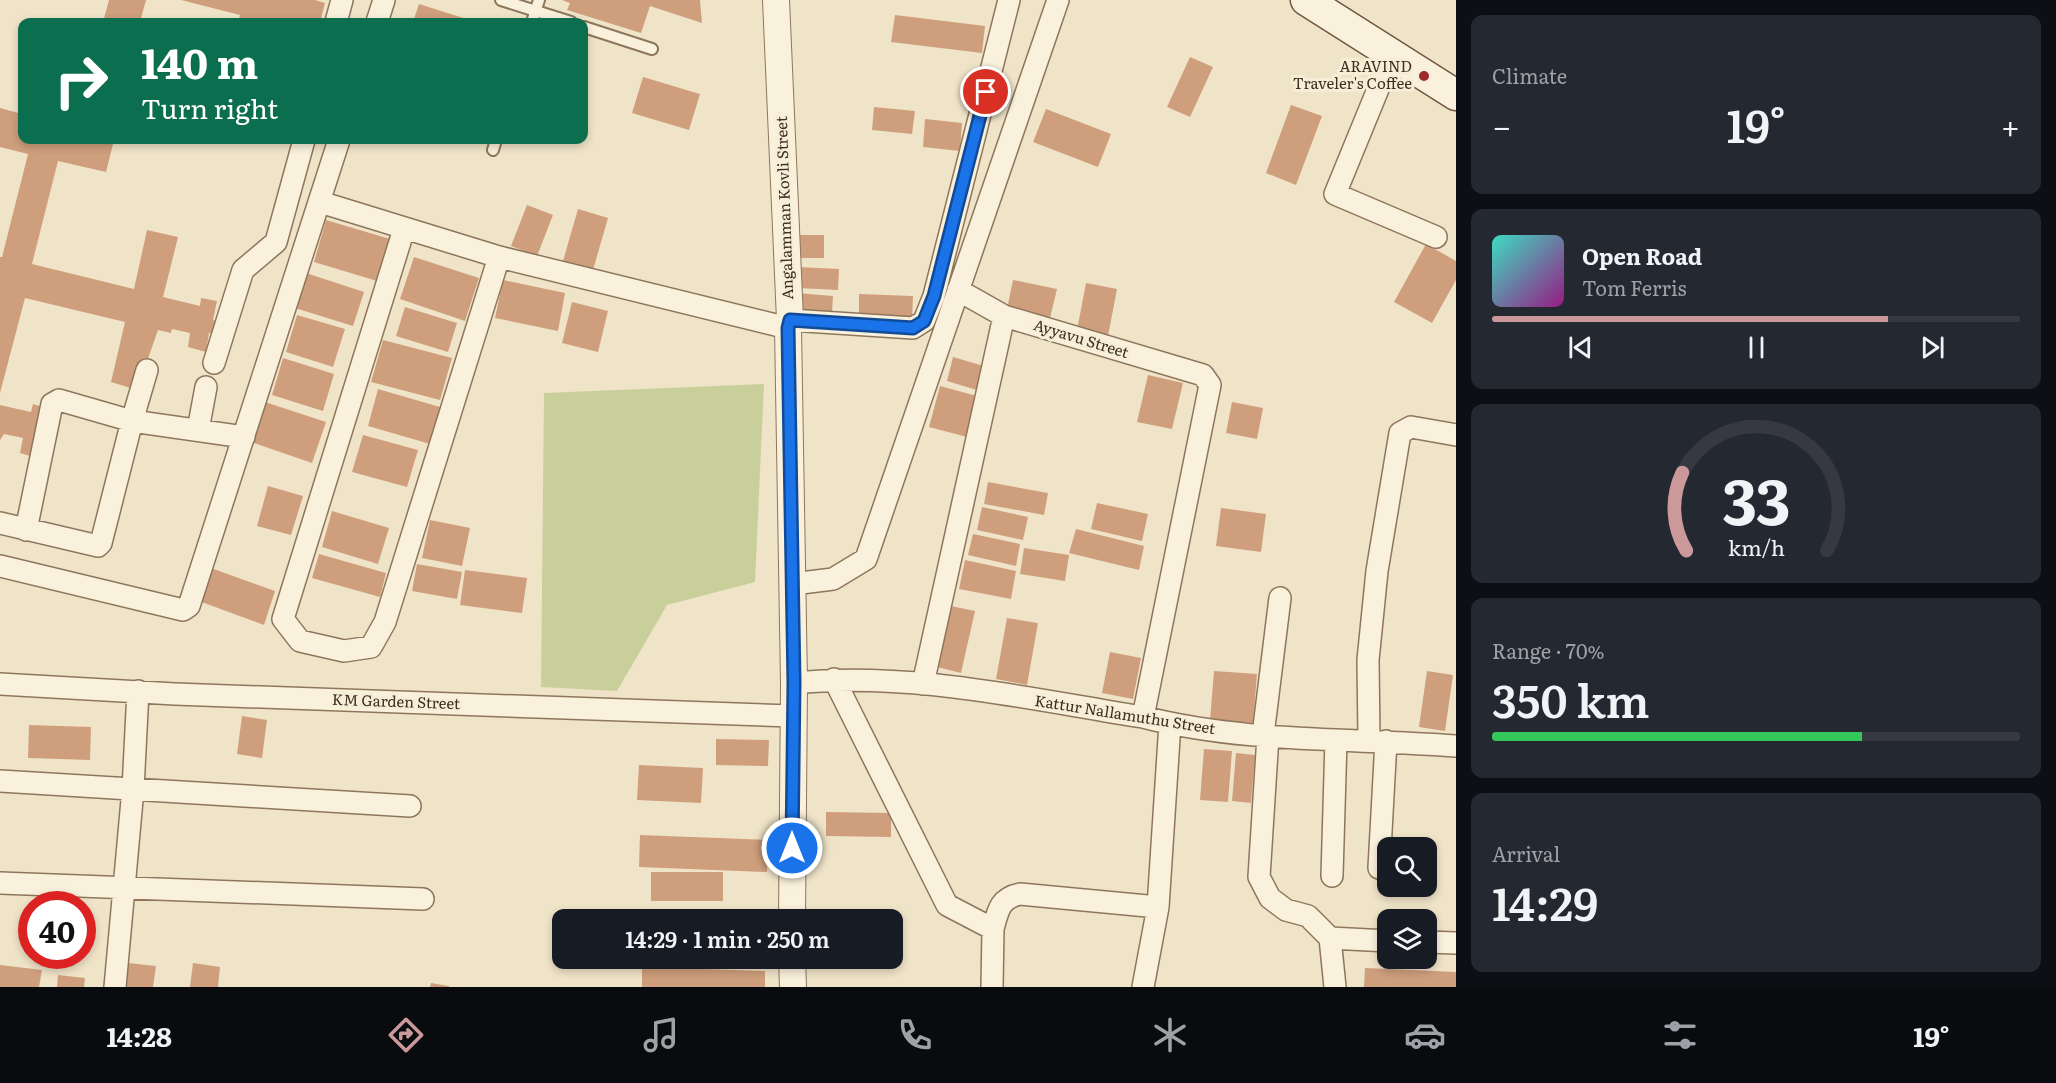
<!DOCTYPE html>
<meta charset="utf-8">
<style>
:root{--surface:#171b24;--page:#242831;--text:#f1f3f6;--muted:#9ea1a6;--line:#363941;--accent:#cc999b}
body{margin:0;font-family:Literata,serif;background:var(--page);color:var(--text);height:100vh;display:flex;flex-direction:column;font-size:22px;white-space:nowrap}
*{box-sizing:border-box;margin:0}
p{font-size:20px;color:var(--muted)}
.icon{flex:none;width:33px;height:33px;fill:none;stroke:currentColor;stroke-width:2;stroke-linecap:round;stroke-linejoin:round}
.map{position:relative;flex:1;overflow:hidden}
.side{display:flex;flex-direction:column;gap:15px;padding:15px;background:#0d0f14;width:600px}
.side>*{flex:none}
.top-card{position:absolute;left:18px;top:18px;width:570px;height:126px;border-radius:12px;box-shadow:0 3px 9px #0003;background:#0b6e4f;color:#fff;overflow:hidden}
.controls{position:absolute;left:1377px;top:837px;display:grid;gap:12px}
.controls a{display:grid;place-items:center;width:60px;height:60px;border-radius:12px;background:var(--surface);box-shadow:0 3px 9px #0003;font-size:30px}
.speed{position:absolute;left:18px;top:891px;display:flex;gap:12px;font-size:30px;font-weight:700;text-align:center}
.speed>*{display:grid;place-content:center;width:78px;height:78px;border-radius:50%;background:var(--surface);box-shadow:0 3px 9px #0003;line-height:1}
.speed .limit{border:9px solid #d22;background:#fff;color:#111}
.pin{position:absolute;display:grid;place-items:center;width:51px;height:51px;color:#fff;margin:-26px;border:3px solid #fff;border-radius:50%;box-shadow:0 2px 6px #0007}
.me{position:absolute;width:66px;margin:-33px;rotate:0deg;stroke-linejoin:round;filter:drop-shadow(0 0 4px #0008)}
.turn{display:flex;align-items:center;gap:21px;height:126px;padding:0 24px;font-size:27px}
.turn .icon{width:78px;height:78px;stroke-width:2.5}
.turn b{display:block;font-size:42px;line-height:51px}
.big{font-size:45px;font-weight:600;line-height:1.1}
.side .widget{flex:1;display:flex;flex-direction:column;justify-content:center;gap:9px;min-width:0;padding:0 21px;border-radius:12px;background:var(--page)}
.side .dial{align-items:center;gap:0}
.dial svg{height:156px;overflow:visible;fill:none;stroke:var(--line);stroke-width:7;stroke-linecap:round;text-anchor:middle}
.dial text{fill:var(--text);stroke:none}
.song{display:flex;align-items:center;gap:18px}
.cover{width:72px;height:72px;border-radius:9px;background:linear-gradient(135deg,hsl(170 70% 55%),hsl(310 70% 35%))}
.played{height:6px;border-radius:3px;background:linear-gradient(90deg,var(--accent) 75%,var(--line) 75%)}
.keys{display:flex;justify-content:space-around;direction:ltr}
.heat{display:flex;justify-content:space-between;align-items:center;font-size:33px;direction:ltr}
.charge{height:9px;border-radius:4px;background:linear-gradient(90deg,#34c759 70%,var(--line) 0)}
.trip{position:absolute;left:552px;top:909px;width:351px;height:60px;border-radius:12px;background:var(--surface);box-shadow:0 3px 9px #0003;font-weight:600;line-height:60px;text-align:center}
.tabs{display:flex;height:96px;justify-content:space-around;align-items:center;background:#090b0e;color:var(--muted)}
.tabs .icon{width:42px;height:42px}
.tabs .active{color:var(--accent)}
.tabs b{font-size:27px;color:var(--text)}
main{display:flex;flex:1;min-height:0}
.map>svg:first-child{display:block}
.green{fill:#c9cf9b}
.building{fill:#cf9f7d}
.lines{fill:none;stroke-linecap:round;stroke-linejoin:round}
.service-casing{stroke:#8d765c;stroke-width:14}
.minor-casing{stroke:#8d765c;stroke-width:24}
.tertiary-casing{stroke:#8d765c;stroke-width:28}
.secondary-casing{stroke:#6f573f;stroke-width:33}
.service{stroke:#faf1dc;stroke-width:10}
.minor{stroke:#faf1dc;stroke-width:21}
.tertiary{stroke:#faf1dc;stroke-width:26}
.secondary{stroke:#faf1dc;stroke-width:30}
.route-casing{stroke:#114b97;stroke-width:15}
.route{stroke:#1a73e8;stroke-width:10}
.poi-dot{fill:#9e2a2b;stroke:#f7eed8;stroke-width:2}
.labels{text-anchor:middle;stroke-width:6;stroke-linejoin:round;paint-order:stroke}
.poi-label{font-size:15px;fill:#3d2e20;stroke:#f7eed8;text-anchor:end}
.street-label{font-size:15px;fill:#3d2e20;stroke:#f7eed8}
</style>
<main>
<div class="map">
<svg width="1456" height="987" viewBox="0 0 1456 987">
<rect width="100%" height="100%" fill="#f0e4c8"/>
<path class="green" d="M764,384L755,582L667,605L617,691L541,687L544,393Z"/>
<path class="building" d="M109,0H146L140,22H103Z
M181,0H315L325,3L320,22H238L240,15Z
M562,0H700L702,23L650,6L641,33L567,10L570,3Z
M419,4L476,22H413Z
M895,15L985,26L982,53L891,42Z
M1190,57L1213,67L1190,117L1167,107Z
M643,77L700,94L689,130L632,113Z
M1291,105L1322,116L1296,185L1266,173Z
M874,107L915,111L912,134L872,130Z
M0,108L22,114V140H114L106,172L58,161L32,264L134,289L147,230L178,237L163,297L200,306L201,298L217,301L213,320L218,321L215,335L209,333L206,352L188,347L190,333L172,329L171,333L158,330L137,390L111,382L125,322L25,298L0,393V257H2L28,154L0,147Z
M1046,109L1111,134L1098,167L1033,142Z
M925,119L962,123L960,151L923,147Z
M527,205L553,215L537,256L511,246Z
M578,209L608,218L593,270L563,261Z
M326,220L390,239L377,281L314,262Z
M794,235H824V258H794Z
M1426,244L1456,261V280L1432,323L1394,302Z
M414,257L479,278L465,321L400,299Z
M798,267L839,269L838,290L797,288Z
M306,273L364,292L353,326L295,308Z
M503,280L565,293L558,331L495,318Z
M1013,280L1057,289L1050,318L1007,309Z
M1086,283L1117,289L1108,336L1077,330Z
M797,293L833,296L832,313L796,310Z
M859,294L913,296L912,320L859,318Z
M572,302L608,311L598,352L562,343Z
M405,307L457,323L448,352L396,336Z
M297,315L345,329L333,367L286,352Z
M383,340L452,358L440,400L371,382Z
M953,357L987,367L980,391L947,381Z
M283,358L334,374L323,411L272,395Z
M1148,375L1183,383L1172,429L1137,422Z
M940,386L977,396L967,437L929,427Z
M378,389L440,407L430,444L368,426Z
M265,402L326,422L312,463L251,442Z
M1232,402L1263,408L1257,439L1226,433Z
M33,404L49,409L37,458L20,453L23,438L4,434L0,440V405L31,412Z
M363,435L418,450L407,487L352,472Z
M988,482L1048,493L1044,515L984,504Z
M268,486L303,496L291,535L257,526Z
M1097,503L1148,514L1142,541L1091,529Z
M982,507L1028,517L1023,540L977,530Z
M1221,508L1266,514L1261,552L1216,546Z
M332,511L389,528L378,564L322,547Z
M430,520L470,528L462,566L422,558Z
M1076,529L1144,546L1139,570L1069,553Z
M973,534L1020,544L1016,566L968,555Z
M1024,548L1069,555L1065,581L1020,574Z
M319,554L386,573L380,597L312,578Z
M965,560L1016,571L1011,599L959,589Z
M417,564L462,572L457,599L412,591Z
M208,567L275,591L264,625L196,600Z
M465,570L527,578L522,613L460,605Z
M951,606L975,611L961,673L937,667Z
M1007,618L1038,623L1027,685L996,679Z
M1110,652L1141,658L1133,699L1102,693Z
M1214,671L1257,674L1253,723L1210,720Z
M1427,671L1453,675L1445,731L1419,727Z
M242,716L267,720L262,758L237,754Z
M29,725L91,727L90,760L28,758Z
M716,739L769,740L768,766L716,765Z
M1204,749L1232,751L1228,802L1200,800Z
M1236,753L1255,755L1251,803L1232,801Z
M639,765L703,768L701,803L637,800Z
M826,812L891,813V837L826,836Z
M640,835L768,840L767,872L639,867Z
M651,872H723V901H651Z
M563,911L595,913L594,920H563Z
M636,958H765V965L636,961Z
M128,963L156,966L153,987H125Z
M193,963L220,967L218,987H190Z
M0,965L42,970L39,987H0Z
M642,967L765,971V987H642Z
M1365,968L1456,972V987H1364Z
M58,975L85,978L84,987H57Z
M431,983L449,986V987H430Z"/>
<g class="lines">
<g class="service-casing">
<path id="service" d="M501,0L571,22
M532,22L539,0
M584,27L652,49
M493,150L496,140"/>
</g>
<g class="minor-casing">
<path id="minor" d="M336,22L342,0
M377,22L384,0
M1392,55L1335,194L1436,237
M320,202L499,257L788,328
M404,229L283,619L300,641L344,651L371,647L385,622L499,257
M958,290L1004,316L1203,375L1210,385L1143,717
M790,320L913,328L924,321L934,296L1009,0
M214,363L243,270L276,242L304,140
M198,430L206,387
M0,523L98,546L101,543L132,421L244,437
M26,530L52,404L59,400L132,421L147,370
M0,566L183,610L189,606L339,140
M793,584L833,579L866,559L1058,0
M834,679L947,905L993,929L992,987
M794,683C910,671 1028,699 1143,717C1245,743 1352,738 1456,746
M0,684L175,694L792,716
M923,684L1004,316
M1263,735L1280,598
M1268,736L1259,877L1270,898L1286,910L1308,916L1330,938L1335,987
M1369,739L1368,660L1377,571L1400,433L1411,427L1456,435
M0,781L410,806
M1379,868L1386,741
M1332,876L1336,740
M0,883L423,899
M993,929C998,910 1000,898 1020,894L1158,907
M1330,938L1388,941
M1426,942L1456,943
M115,987L133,789L138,691
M1143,987L1158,907L1170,723"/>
</g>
<g class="tertiary-casing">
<path id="tertiary" d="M776,0L790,320L788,328L794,683L792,920
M792,958L793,987"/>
</g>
<g class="secondary-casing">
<path id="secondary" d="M1306,0L1456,95"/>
</g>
<use href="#service" class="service"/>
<use href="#minor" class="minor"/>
<use href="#tertiary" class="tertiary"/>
<use href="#secondary" class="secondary"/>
</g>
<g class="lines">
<g class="route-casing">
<path id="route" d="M792,848L794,683L788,328L790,320L913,328L924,321L934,296L986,92"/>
</g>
<use href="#route" class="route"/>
</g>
<circle class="poi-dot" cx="1424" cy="76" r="6"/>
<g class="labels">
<g class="poi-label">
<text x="1412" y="72">ARAVIND<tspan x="1412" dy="17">Traveler's Coffee</tspan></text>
</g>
<g class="street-label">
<text transform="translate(785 208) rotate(-92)" y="5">Angalamman Kovli Street</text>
<text transform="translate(1081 339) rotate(17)" y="5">Ayyavu Street</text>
<text transform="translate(396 702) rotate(2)" y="5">KM Garden Street</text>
<text transform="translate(1125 715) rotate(9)" y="5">Kattur Nallamuthu Street</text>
</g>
</g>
</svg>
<div class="controls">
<a><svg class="icon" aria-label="search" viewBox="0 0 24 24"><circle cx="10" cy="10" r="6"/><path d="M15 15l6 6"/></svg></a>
<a><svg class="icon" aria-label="layers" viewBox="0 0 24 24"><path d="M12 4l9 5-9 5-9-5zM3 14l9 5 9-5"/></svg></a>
</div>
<div class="speed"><div class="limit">40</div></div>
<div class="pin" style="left:986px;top:92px;background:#d93025"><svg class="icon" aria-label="arrive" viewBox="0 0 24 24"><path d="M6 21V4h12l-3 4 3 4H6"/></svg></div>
<svg class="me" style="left:792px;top:848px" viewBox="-20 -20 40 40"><circle r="17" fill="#1a73e8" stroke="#fff" stroke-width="3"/><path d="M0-11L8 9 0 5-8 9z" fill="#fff"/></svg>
<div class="trip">14:29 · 1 min · 250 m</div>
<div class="top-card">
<div class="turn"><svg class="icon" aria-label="right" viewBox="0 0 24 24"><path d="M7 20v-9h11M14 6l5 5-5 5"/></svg><div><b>140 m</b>Turn right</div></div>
</div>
</div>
<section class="side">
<div class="widget"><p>Climate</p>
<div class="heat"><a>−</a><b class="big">19°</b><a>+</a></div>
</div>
<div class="widget">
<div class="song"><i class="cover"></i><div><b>Open Road</b><p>Tom Ferris</p></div></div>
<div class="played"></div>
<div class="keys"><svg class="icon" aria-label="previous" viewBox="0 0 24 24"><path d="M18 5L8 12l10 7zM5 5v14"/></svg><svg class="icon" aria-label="pause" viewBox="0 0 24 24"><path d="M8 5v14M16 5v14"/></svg><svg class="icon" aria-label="next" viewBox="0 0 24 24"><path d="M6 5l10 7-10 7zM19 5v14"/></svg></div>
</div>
<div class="widget dial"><svg viewBox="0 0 100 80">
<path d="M14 69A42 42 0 1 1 86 69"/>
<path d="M14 69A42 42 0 0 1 12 29" stroke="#cc999b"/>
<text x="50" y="56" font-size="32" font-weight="700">33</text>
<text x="50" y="72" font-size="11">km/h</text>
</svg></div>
<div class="widget"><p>Range · 70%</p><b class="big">350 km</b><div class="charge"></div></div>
<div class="widget"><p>Arrival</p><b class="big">14:29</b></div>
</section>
</main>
<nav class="tabs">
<b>14:28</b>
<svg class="icon active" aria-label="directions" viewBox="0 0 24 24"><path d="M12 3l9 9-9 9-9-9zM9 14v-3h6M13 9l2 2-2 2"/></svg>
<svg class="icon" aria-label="music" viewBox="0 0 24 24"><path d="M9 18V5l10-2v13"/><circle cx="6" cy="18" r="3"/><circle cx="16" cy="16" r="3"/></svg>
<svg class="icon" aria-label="phone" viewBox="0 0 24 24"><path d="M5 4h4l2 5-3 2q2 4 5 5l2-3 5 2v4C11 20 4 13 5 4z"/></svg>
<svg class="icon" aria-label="climate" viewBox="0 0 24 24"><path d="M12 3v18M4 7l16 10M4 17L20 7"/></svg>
<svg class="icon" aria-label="car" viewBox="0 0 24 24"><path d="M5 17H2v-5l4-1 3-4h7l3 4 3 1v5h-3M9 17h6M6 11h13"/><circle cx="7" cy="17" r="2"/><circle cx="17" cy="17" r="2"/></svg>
<svg class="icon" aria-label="filters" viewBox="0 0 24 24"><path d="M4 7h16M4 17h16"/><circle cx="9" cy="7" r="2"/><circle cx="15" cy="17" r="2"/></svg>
<b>19°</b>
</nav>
